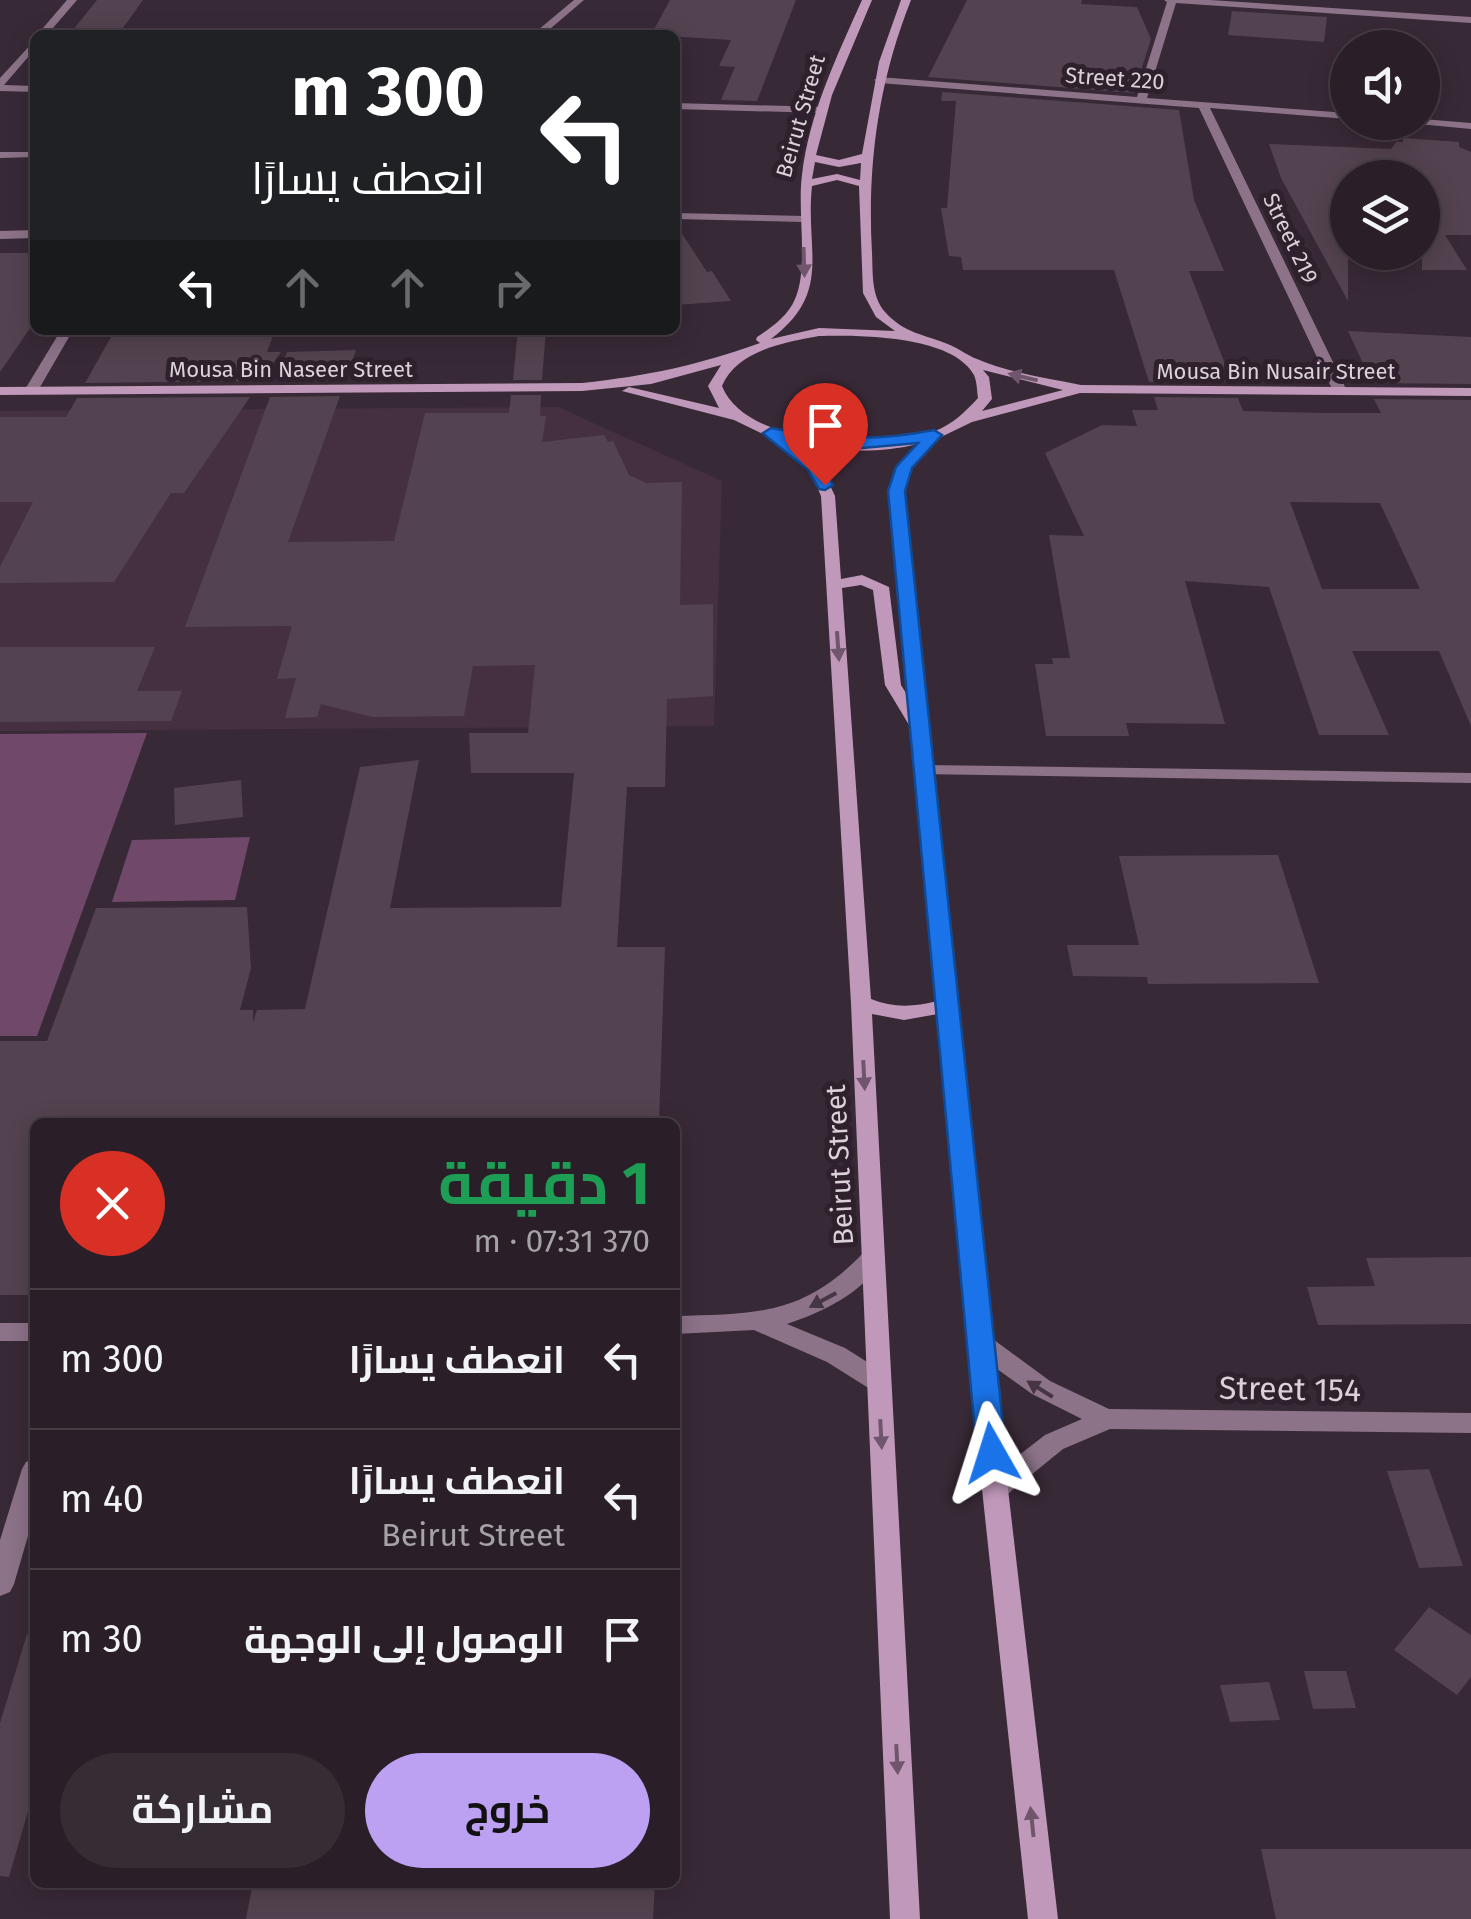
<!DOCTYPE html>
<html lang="ar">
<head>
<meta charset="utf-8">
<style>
	:root { --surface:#2a1f28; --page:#362c34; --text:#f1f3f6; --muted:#a5a2a8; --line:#463d45; --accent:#bca0f2 }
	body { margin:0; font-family:"Fira Sans",Cairo,sans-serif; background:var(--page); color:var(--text); direction:rtl; height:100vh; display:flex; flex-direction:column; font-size:38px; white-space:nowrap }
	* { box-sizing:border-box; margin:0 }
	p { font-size:32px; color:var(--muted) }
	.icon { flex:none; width:55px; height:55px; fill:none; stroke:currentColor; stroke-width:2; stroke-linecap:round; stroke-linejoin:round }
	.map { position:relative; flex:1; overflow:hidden; direction:ltr }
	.details { position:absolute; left:30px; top:1118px; width:650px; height:770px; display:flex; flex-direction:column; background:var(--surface); border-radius:15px; box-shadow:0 5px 25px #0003,0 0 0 2px var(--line); direction:rtl }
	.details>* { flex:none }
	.guide { position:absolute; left:30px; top:30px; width:650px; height:305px; border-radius:15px; box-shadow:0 5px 25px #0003,0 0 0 2px var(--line); direction:rtl; background:#202124; color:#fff; overflow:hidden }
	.tools { position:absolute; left:1330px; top:30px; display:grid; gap:20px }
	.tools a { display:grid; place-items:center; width:110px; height:110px; border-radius:50%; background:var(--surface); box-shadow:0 5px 25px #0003,0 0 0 2px var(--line); font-size:50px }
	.pin { position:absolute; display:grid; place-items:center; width:85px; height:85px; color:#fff; margin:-102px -42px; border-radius:50% 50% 50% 0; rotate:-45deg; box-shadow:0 0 10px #0007 }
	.pin .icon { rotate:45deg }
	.me { position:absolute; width:110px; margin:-55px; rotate:354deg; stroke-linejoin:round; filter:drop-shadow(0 0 8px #0008) }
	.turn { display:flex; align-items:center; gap:35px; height:210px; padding:0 30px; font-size:45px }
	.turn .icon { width:130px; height:130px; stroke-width:2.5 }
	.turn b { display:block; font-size:70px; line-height:85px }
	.lanes { display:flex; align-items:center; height:95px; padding:0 30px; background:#0003; justify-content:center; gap:50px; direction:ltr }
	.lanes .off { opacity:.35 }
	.round { display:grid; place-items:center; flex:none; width:105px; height:105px; border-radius:52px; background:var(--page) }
	.overview { display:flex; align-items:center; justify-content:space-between; height:170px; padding:0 30px }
	h1 { font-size:60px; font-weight:700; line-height:75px; color:#1e9e55 }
	.primary-button { display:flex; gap:20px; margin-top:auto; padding:20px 30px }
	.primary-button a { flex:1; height:115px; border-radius:60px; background:var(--accent); color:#111; font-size:40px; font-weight:700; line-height:115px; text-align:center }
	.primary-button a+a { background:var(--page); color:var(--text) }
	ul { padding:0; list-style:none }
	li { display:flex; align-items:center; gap:30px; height:140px; padding:0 30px; border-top:2px solid var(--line) }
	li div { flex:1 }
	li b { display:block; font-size:38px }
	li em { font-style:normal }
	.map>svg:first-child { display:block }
	.built { fill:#443041 }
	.green { fill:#70486a }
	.building { fill:#534350; fill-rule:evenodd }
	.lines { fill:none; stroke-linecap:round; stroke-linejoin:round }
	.street { fill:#8c7388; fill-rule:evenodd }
	.secondary { fill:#c099ba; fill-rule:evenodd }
	.oneway { fill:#70566c }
	.oneway2 { fill:#463543 }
	.route { fill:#1a73e8; stroke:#114b97; stroke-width:2.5 }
	.labels { text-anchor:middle; stroke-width:10; stroke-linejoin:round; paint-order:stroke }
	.far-street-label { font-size:22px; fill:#dbd2d9; stroke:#2e202c }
	.street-label { font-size:28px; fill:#dbd2d9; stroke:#2e202c }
	.near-street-label { font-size:32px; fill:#dbd2d9; stroke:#2e202c }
</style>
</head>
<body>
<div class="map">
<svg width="1471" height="1919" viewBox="0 0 1471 1919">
	<rect width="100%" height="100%" fill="#382936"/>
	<!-- built -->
	<polygon class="built" points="558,407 722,481 714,726 0,731 0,411"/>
	<!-- green -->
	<g class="green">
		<polygon points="147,733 37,1036 0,1036 0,734"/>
		<polygon points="250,837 235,900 112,902 132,840"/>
	</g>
	<!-- building -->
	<g class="building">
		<polygon points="97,0 143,0 118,35 69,35"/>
		<polygon points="670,0 796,0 757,101 721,100 735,67 719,66 731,40 651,35"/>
		<polygon points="967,0 1082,0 1081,4 1137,7 1151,39 1134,93 928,77"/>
		<polygon points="1232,11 1327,17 1324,42 1228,35"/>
		<polygon points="942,92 1179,110 1194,200 1224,271 1189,271 1232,382 1149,382 1114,270 963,270 961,257 949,256 941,208 947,208 956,101 941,101"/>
		<polygon points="1403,138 1459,142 1459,147 1471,152 1471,235 1445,235 1467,270 1422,270 1422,178 1348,178 1348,301 1281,178 1269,144 1391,149 1396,142 1403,142"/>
		<polygon points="675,223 707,272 712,271 731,301 675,305"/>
		<polygon points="0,253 35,253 35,321 0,372"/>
		<polygon points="115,330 275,330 267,352 281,352 261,381 85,383"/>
		<polygon points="518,330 546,330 542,380 513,380"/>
		<polygon points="1348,331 1471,337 1471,384 1372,383"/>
		<polygon points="356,350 345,381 276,381 287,352"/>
		<polygon points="511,395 541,395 540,416 546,416 542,442 604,435 608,442 613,441 629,475 646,483 682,482 680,605 713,604 713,696 667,699 665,787 627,787 617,947 665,947 659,1122 35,1122 35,1295 0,1295 0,1041 47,1041 96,908 247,907 251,968 240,1010 253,1010 253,1022 257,1010 305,1009 360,767 419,760 390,908 561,907 574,773 471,773 469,733 528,733 535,665 473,666 464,716 373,717 321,704 317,717 285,718 296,678 277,679 292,626 185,627 270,397 340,396 288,542 394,541 425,413 509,413"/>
		<polygon points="250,397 184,493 171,493 114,582 0,583 0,567 33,502 0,502 0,417 66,417 77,398"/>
		<path d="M1154,397L1238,398L1243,411L1323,413H1381L1374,399L1471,400V726L1439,651H1352L1389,735H1319L1269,587L1185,581L1225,724L1126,723L1129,736H1046L1035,664H1053L1052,658H1070L1049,535L1084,536L1045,453L1102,425L1137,426L1132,410H1158ZM1290,502L1380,503L1420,589H1322Z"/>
		<polygon points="0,647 155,647 137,691 182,691 171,721 0,722"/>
		<polygon points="241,780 243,817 175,825 174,788"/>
		<polygon points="1278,855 1319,983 1148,984 1147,977 1073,976 1067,945 1139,945 1119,856"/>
		<polygon points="1471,1257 1471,1324 1318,1325 1307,1287 1375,1286 1366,1258"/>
		<polygon points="1429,1469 1463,1566 1419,1568 1387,1471"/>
		<polygon points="1429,1607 1471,1635 1471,1677 1457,1695 1394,1650"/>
		<polygon points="27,1634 35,1635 35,1787 9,1877 0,1876 0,1723"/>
		<polygon points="1304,1671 1346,1671 1356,1708 1313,1709"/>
		<polygon points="1269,1682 1280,1720 1230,1722 1220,1685"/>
		<polygon points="1261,1849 1471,1849 1471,1919 1276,1919"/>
		<polygon points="253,1882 655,1882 653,1919 246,1919"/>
	</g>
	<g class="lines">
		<!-- street -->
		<g class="street">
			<polygon points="67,0 77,0 47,35 37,35"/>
			<polygon points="574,0 584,0 543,35 532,35"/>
			<polygon points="1164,0 1210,0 1471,17 1471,23 1176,3 1147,98 1348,113 1348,119 1210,108 1347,391 1345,394 1333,391 1199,108 879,83 874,80 879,77 1137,97 1167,2"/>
			<polygon points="35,40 35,49 4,85 35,86 35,92 0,91 0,78"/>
			<polygon points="675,103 823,107 828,110 823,113 675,109"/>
			<polygon points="1422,119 1471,123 1471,129 1418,124"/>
			<polygon points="0,152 31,152 35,157 0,158"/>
			<polygon points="675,213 804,216 810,219 804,222 675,219"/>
			<polygon points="35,230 35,238 0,239 0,231"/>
			<polygon points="61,330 73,330 36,394 26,394 24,391"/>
			<polygon points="925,765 1471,773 1471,783 919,774 916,770 919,766"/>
			<path d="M873,1248L881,1251L885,1257C863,1293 825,1311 787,1324L845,1348L888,1375L891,1382L888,1389L879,1392L870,1389L827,1362L754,1330L675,1334V1316C758,1314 805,1315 865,1251Z"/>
			<rect x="0" y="1323" width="35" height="18"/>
			<polygon points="981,1335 990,1337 1050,1381 1109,1409 1471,1413 1471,1433 1110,1429 1063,1449 1004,1497 995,1500 986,1497 982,1489 986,1481 1045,1435 1082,1419 1032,1394 972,1351 969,1344 972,1337"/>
			<polygon points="35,1458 35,1512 14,1584 10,1592 0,1596 0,1540 22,1469 26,1462"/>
		</g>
		<!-- secondary -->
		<path class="secondary" d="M862,0H872L832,95L816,155L839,160L862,154L879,62L901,0H911C878,83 867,166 872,253C873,273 871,296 885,312C905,334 924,334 950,345C960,349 968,356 977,359C1010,373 1046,378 1081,385L1471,388V396L1080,393L972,422L939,438L911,468L904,491L1008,1489L1058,1919H1028L982,1489L938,1014L904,1020L872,1014L920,1919H890L851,1003L821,496L809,469L765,435L734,420L622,391L629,387L719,408L708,386L721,365L651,384L582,391L0,395V387L582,383C647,376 699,365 760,343L756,340L757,337C772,327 788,316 795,299C809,268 797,211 802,175C809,114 837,56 862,0ZM815,162L839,167L861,163L860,180L837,174L812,179ZM837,180L859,186L863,293L876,317L895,331L819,328L771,339C833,292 805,252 812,186ZM819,336C859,335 952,335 974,375C977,382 977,391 978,398C965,412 953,424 935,431C882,451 746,447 722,386C736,351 785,342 819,336ZM983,370L1063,390L982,411L992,399L989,377ZM791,442C831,452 878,454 918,444L897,467L890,491L909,698L901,685L889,587L862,575L841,579L835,496L820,464ZM861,585L873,590L885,685L912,730L937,1001C914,1007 893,1008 871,999L842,588Z"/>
	</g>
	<!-- one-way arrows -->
	<defs><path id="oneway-solid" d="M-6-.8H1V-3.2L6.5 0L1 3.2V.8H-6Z" transform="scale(2.5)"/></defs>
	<g class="oneway">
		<use href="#oneway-solid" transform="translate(804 262) rotate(88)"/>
		<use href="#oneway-solid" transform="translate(1023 377) rotate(-167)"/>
		<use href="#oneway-solid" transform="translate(838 646) rotate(86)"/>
		<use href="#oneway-solid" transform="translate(864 1075) rotate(87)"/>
		<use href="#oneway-solid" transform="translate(881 1434) rotate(87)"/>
		<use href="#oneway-solid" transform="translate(897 1759) rotate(87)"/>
		<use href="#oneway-solid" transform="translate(1032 1822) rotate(-96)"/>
	</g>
	<g class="oneway2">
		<use href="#oneway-solid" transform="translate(823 1300) rotate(152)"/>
		<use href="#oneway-solid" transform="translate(1040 1389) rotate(-148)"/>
	</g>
	<!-- route -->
	<path class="route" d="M771,428C832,439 873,442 934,430L942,435L912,468L905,491L1006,1453L1002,1461L992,1465L981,1461L977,1453L888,491L896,467L918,443L840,450L792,441L821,464L833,485L825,490L819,489L808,470L766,436L763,433Z"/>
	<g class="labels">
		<!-- far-street labels -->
		<g class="far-street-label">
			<text transform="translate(1115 78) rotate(4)" y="8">Street 220</text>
			<text transform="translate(800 116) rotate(-74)" y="8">Beirut Street</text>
			<text transform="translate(1291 238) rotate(64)" y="8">Street 219</text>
			<text x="291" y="377">Mousa Bin Naseer Street</text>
			<text x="1276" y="379">Mousa Bin Nusair Street</text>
		</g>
		<!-- street labels -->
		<g class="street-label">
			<text transform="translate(839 1165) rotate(-93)" y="10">Beirut Street</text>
		</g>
		<!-- near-street labels -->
		<g class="near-street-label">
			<text transform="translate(1290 1389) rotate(1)" y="11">Street 154</text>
		</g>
	</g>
</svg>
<div class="tools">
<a><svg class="icon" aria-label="sound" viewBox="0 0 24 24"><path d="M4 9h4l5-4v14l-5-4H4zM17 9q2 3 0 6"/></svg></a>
<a><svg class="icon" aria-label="layers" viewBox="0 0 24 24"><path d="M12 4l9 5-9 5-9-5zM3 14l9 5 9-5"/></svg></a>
</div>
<div class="pin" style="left:825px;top:485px;background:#d93025"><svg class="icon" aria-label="arrive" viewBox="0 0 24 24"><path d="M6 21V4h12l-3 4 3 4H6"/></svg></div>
<svg class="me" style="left:992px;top:1453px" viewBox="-20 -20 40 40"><path d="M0-17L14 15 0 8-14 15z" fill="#1a73e8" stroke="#fff" stroke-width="4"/></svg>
<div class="guide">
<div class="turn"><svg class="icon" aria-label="left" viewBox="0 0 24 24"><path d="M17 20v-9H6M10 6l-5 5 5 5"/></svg><div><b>300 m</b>انعطف يسارًا</div></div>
<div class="lanes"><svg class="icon" aria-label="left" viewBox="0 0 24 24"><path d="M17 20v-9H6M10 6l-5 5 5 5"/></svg><svg class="icon off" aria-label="ahead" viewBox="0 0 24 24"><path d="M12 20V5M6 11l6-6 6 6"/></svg><svg class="icon off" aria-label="ahead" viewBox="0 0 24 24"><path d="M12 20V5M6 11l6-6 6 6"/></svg><svg class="icon off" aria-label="right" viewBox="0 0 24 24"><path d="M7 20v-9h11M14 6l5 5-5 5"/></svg></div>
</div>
<section class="details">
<div class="overview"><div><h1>1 دقيقة</h1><p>370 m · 07:31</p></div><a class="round" style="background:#d93025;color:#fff"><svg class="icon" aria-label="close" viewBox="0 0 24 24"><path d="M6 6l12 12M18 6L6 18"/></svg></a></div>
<ul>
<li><svg class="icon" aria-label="left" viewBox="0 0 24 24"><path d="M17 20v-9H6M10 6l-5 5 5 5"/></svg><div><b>انعطف يسارًا</b></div><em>300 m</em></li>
<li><svg class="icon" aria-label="left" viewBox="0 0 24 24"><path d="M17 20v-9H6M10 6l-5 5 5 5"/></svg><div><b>انعطف يسارًا</b><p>Beirut Street</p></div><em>40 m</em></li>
<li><svg class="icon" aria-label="arrive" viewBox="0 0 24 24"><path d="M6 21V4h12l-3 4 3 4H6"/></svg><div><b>الوصول إلى الوجهة</b></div><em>30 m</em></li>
</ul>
<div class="primary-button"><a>خروج</a><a>مشاركة</a></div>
</section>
</div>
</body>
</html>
